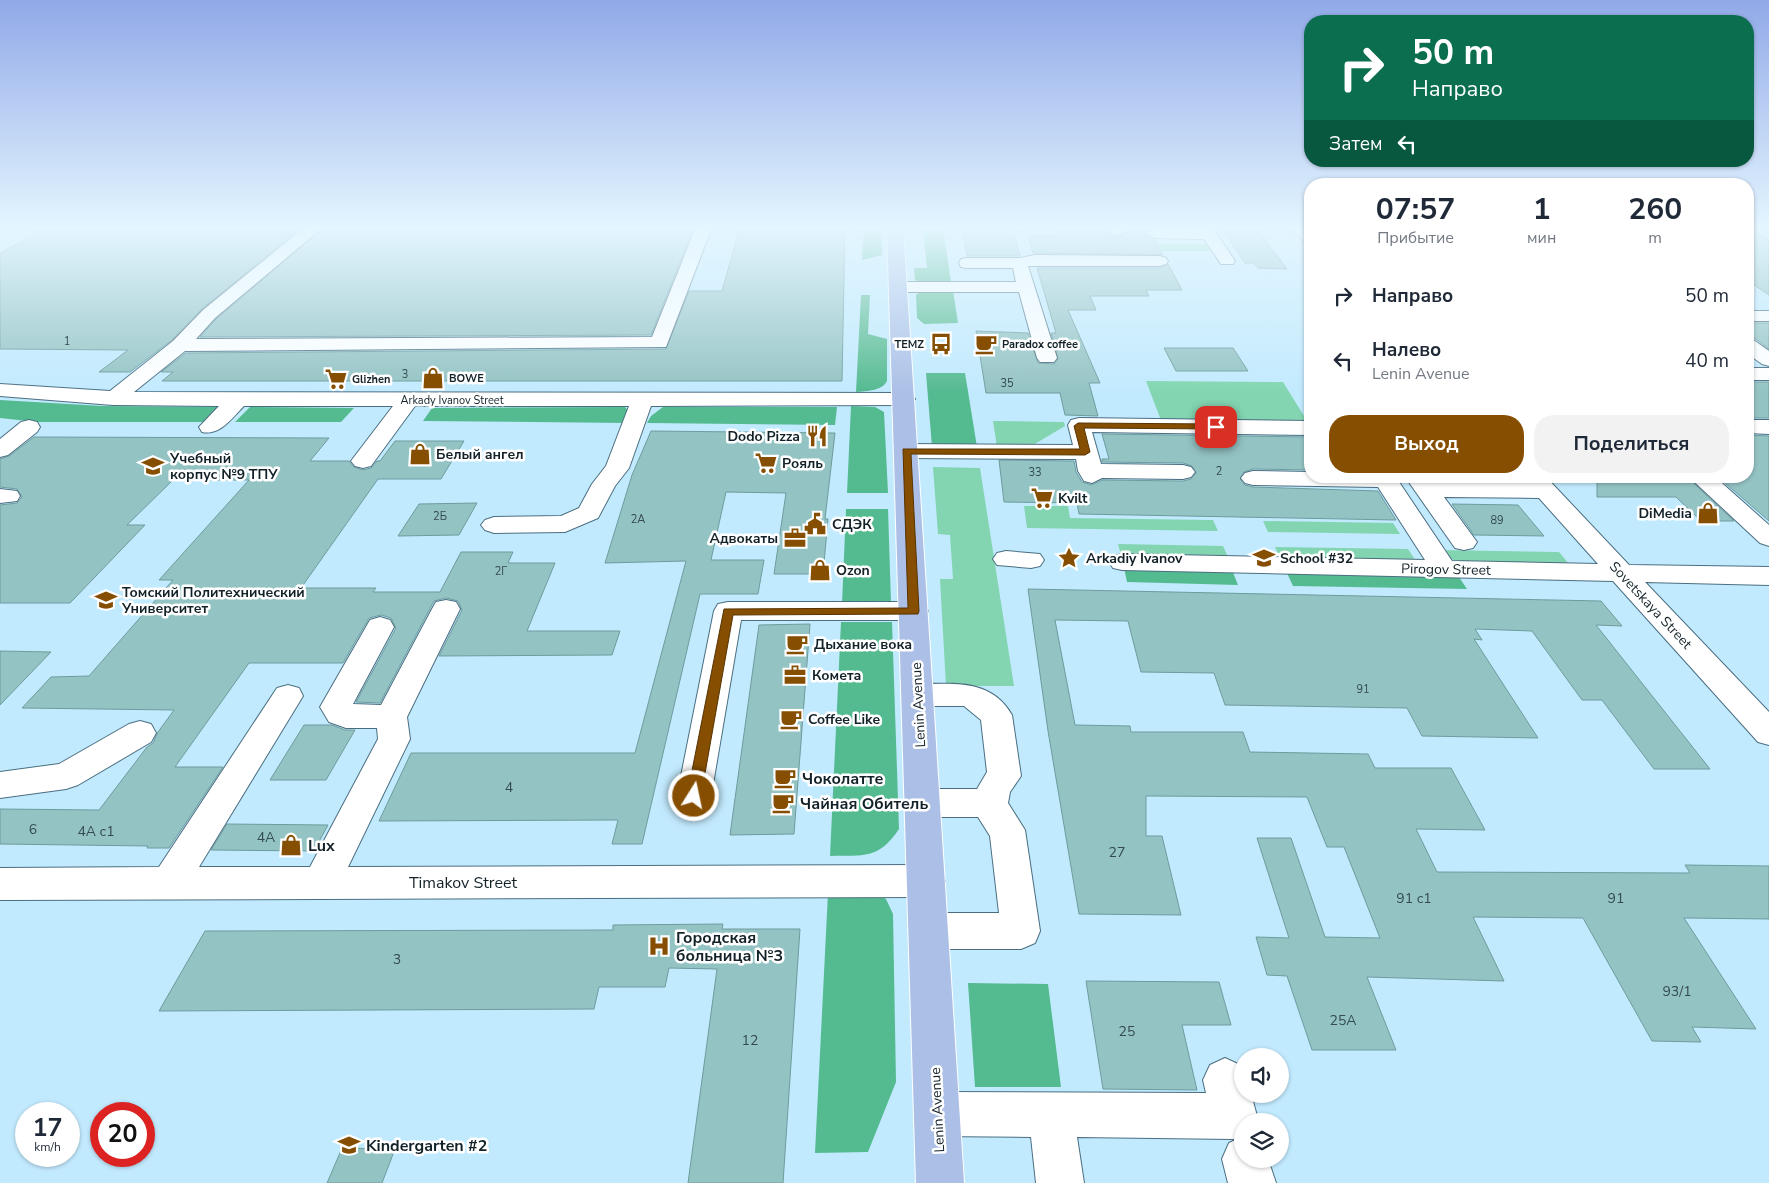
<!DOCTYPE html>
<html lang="ru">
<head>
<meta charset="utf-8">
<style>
	:root { --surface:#fff; --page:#f2f2f3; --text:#1f2937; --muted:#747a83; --accent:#864e00 }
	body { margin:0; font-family:"Nunito Sans",sans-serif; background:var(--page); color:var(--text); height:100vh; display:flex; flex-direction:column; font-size:19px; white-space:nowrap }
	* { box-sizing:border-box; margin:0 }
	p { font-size:16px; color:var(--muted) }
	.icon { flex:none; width:28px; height:28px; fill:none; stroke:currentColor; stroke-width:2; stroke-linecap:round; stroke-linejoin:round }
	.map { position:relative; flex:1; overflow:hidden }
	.drawer { position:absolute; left:1304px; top:178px; width:450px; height:305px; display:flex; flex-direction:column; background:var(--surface); border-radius:20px; box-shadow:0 1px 4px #0004 }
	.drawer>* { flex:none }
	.banner { position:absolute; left:1304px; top:15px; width:450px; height:152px; border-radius:20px; box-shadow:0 1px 4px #0004; background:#0b6e4f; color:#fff; overflow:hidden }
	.buttons { position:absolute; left:1234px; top:1048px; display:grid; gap:10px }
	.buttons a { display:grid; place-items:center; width:55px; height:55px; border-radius:50%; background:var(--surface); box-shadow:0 1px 4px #0004; font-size:25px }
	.speed { position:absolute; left:15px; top:1102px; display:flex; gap:10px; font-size:25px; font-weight:700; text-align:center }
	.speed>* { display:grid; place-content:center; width:65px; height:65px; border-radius:50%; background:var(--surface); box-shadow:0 1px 4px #0004; line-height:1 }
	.speed small { font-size:12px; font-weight:400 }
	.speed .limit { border:8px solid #d22; background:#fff; color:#111 }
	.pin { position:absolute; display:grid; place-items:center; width:42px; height:42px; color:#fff; margin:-21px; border-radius:10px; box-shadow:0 2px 8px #0006 }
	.me { position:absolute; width:55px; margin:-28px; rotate:10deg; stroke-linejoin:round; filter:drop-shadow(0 0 4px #0008) }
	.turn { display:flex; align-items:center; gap:18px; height:105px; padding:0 25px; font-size:22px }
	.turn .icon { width:65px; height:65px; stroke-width:2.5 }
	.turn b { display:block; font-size:35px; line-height:42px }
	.then { display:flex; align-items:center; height:48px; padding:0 25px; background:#0003; gap:10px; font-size:19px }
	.eta { display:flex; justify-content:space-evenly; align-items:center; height:85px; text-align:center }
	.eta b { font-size:30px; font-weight:700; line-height:35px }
	.primary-button { display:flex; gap:10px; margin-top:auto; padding:10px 25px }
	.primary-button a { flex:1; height:58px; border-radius:20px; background:var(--accent); color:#fff; font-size:20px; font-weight:700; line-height:58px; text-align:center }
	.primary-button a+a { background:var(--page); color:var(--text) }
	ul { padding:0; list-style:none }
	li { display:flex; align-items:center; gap:15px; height:65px; padding:0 25px }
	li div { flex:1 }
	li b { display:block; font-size:19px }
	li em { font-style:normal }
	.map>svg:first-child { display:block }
	.green { fill:#82d5b0 }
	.forest { fill:#54ba90 }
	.building { fill:#94c3c4; stroke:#6e9c9d }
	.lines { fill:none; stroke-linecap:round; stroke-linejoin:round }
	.minor-casing { stroke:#4a6e80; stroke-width:2 }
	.major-casing { stroke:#fff; stroke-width:2 }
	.minor { fill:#fff; fill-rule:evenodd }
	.major { fill:#acc0e7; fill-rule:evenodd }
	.route { fill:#864e00; stroke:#573300 }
	.labels { text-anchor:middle; stroke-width:5; stroke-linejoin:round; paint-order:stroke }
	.number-label { font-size:11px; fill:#334a50 }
	.far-poi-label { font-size:11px; font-weight:bold; fill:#132229; stroke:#fff; text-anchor:start }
	.far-street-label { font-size:11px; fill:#132229; stroke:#fff }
	.poi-label { font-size:14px; font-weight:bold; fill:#132229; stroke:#fff; text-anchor:start }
	.street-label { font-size:14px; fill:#132229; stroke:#fff }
	.near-number-label { font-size:14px; fill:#334a50 }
	.near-poi-label { font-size:16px; font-weight:bold; fill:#132229; stroke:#fff; text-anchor:start }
	.near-street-label { font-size:16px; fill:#132229; stroke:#fff }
</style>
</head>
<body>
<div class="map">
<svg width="1769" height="1183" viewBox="0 0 1769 1183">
	<rect width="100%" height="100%" fill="#c2eafe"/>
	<!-- green -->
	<g class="green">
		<polygon points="1158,244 1206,244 1210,251 1162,251"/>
		<polygon points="1146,381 1283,382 1309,424 1162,423"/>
		<polygon points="993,421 1064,422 1065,426 1033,445 997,447"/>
		<polygon points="933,467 980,468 1014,686 946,686 940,579 953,579 950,535 938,534"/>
		<path d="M1428,476H1491L1489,479C1471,482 1444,485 1428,476Z"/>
		<polygon points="1024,506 1068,506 1070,518 1213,520 1218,531 1027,528"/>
		<polygon points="1263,521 1393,523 1400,534 1268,532"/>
		<polygon points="1118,544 1223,546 1228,557 1121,555"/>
		<polygon points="1275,547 1408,549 1416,561 1280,558"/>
		<polygon points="1440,550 1559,552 1569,564 1460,562 1448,558"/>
	</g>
	<!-- forest -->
	<g class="forest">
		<polygon points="864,227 881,227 882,255 862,260"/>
		<polygon points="911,227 943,227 951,282 924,283 915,280 914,268 927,268 923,228"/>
		<polygon points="922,291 953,291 958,323 924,324 917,318 916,295"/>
		<path d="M861,295H870L868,334L887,339V381C882,391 867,391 856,392Z"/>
		<polygon points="926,373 965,373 977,447 932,447"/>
		<polygon points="0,400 102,406 220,407 204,422 37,422 0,418"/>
		<polygon points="851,406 875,407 884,412 888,493 847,493"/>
		<polygon points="250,407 354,408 341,422 235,422"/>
		<polygon points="625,407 630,413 627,423 423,421 432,408"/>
		<polygon points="663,407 837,407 835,425 647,423 651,416"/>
		<polygon points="846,509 888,509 891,603 842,604"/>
		<polygon points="1124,568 1232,570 1238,585 1127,582"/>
		<polygon points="1286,571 1457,574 1467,589 1293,586"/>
		<path d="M841,622H892L899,829C878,860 864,855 830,856Z"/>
		<polygon points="873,892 886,899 893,914 896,1082 868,1152 815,1153 828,893"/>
		<polygon points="968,983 1048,984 1061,1087 975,1087"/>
	</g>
	<!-- building -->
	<g class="building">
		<polygon points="49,227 302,227 202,309 172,340 130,372 99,372 128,350 0,349 0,253"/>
		<polygon points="325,227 694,227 651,335 200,337 216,319"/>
		<polygon points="740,227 845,227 842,381 162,381 173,372 161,372 186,353 666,349 689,291 722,291"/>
		<polygon points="1065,227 1108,227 1106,233 1116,238 1126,233 1129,227 1148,227 1144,234 1155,240 1163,255 1033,253 1028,235 1063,235"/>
		<polygon points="1221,227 1255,227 1287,269 1258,268 1254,263 1245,263"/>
		<polygon points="1748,227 1769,240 1769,295 1748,281"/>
		<polygon points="963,234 1014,234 1020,256 967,256"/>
		<polygon points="1168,264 1182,290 1146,290 1149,296 1090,296 1096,310 1068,310 1100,383 1089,383 1098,416 1065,415 1060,393 986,393 976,331 1028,333 1038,363 1054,364 1058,359 1051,333 1056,333 1037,268 1160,268"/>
		<polygon points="1748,323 1769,323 1769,349 1756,339 1748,337"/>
		<polygon points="1164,348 1233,348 1248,371 1176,371"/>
		<rect x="1748" y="382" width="21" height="36"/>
		<polygon points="651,431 835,433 825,519 828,519 823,574 774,574 786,493 726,492 711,560 764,560 758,594 700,594 642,844 612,844 618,820 379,821 411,753 635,753 686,561 605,563 632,475"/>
		<polygon points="1102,434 1310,437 1310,470 1253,469 1244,472 1240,479 1245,485 1253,487 1378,491 1396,520 1079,514 1077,503 1004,502 999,460 1074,461 1076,472 1082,482 1092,485 1102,480 1183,481 1191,479 1196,473 1192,466 1183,463 1102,462 1102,459 1109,459"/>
		<polygon points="1748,435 1769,436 1769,521 1717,476 1748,476"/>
		<polygon points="34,437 329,438 310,461 349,461 354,467 363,470 371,468 377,461 380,461 395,441 464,441 441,479 378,479 301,588 376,588 373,592 440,592 461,552 513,552 508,563 555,563 527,631 620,631 612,655 439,656 462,610 458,601 446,598 434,601 380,703 356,702 396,628 391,618 381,615 369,618 343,663 249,663 175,767 223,767 169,848 147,848 148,846 0,844 0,809 99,810 147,747 153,743 158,732 174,710 22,708 51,677 89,676 173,580 159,580 249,480 173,480 127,525 145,525 70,603 0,603 0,505 17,503 22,497 17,489 0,487 0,459 9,456"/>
		<polygon points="1597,476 1686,476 1734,521 1701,521 1676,497 1597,497"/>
		<polygon points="477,503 459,535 398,536 419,504"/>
		<polygon points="1452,504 1518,505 1544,536 1474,535"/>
		<polygon points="1028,589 1601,601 1622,626 1596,625 1710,769 1654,769 1602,700 1582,700 1532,631 1475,629 1482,640 1474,639 1538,738 1422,736 1407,708 1225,705 1214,673 1141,672 1128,621 1055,620 1075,725 1130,726 1131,732 1243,732 1250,752 1368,754 1375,768 1451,768 1485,830 1416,829 1437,872 1690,873 1685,865 1769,866 1769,919 1684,918 1756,1029 1692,1027 1701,1042 1652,1041 1583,918 1473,917 1504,981 1367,977 1396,1050 1312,1050 1287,976 1267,975 1256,937 1289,938 1257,838 1291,838 1325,937 1380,938 1344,847 1327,847 1307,797 1146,796 1146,836 1162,836 1181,915 1079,914 1048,731"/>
		<polygon points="810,624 794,834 730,835 759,625"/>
		<polygon points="0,651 51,652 0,705"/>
		<polygon points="304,725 332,725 345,730 355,730 326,780 270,780"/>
		<polygon points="227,824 328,825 314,851 211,850"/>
		<polygon points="723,924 722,929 800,929 783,1183 688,1183 717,969 669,968 665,987 599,987 594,1009 159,1011 205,931 613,930 613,925"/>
		<polygon points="1086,981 1219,982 1231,1025 1182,1025 1197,1090 1103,1089"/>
		<polygon points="342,1148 395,1149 382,1183 327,1183"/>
	</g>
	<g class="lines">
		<!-- minor casing -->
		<g class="minor-casing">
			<g id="minor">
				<path d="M305,227H323L215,318L196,339L652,337L696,227H712L666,347L185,351L134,392L904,393L911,395L915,399L911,403L904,405L651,406L629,468L615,486L598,518L565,532L494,533L485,530L481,525L485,520L494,517L561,516L579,508L592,484L606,466L629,406H415L371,466L363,468L355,466L351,461L393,406H244C232,418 220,436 202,432L199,427L219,406L113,405L0,396V384L110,391L173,341L203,310Z"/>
				<polygon points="1111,227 1127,227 1128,229 1125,232 1115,236 1107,231"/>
				<polygon points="1196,227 1212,227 1235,261 1233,264 1221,264 1204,239 1154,238 1146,233 1154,228 1198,229"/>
				<polygon points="1291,227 1308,227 1310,230 1310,244 1304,242"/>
				<polygon points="1035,255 1160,256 1166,258 1168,261 1166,264 1160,266 1028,266 1057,358 1054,362 1040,362 1037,358 1019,292 899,292 893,291 890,287 893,283 899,282 1016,282 1013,268 967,268 961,267 959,263 961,259 967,258 1020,258"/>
				<rect x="1748" y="311" width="21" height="10"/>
				<polygon points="1748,339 1755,341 1769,351 1769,366 1762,364 1748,354"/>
				<rect x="1748" y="368" width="21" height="12"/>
				<polygon points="1079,418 1310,421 1310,435 1092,432 1101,464 1183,465 1191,467 1195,472 1191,477 1183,479 1102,478 1092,483 1084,481 1078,471 1076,459 906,458 898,456 895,451 898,446 906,444 1073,445 1068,425 1071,420"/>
				<polygon points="29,420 37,422 40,427 37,432 8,455 0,457 0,439 21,422"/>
				<polygon points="1748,420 1769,420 1769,434 1748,433"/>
				<polygon points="1253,471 1310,472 1310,476 1395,476 1452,561 1598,564 1539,498 1444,497 1477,542 1473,548 1464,550 1455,548 1406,478 1407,476 1429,476 1433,482 1526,483 1520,476 1545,476 1629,565 1769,567 1769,585 1645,582 1769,712 1769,745 1758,742 1613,581 1122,570 1113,568 1109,562 1113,556 1122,554 1425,560 1378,487 1253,485 1245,483 1241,478 1245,473"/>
				<polygon points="1688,476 1714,476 1769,525 1769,546 1760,543"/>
				<polygon points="0,489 17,491 20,496 17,501 0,503"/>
				<polygon points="1006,551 1040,554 1044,560 1040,566 1031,568 997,565 993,559 997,553"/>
				<polygon points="446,600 456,602 460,609 407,717 410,739 348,867 926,865 939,870 945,881 939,892 926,897 0,900 0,868 159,867 277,688 288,685 299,688 303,696 199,867 310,867 378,739 377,728 346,728 329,722 320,707 370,620 380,617 390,620 394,627 353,704 381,705 432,609 436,602"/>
				<polygon points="728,602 914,602 924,604 928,611 924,618 914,620 741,620 711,796 706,806 694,810 682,806 677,796 714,611 718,604"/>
				<path d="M917,684C953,684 991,678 1012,715L1021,776L1010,792L1008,803L1025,830L1040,931L1035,943L1021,949H928L914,943L909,931L914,919L928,913H999L990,836L978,817H923L911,813L906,803L911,793L923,789H977L987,772L981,720L964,706H917L906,703L902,695L906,687Z"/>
				<polygon points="140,721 151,724 156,733 151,742 78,785 66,789 0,798 0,772 59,764 129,724"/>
				<polygon points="1225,1058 1240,1065 1242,1094 1251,1094 1257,1116 1254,1121 1242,1121 1242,1135 1234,1139 1077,1137 1084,1183 1036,1183 1031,1137 937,1136 921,1130 915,1114 921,1098 937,1092 1206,1093 1203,1080 1210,1065"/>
				<polygon points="1242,1137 1242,1159 1268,1159 1276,1183 1228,1183 1222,1159 1229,1143"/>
			</g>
		</g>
		<!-- major casing -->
		<g class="major-casing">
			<polygon id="major" points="887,227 903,227 964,1183 916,1183"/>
		</g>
		<!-- minor -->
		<use href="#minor" class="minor"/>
		<!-- major -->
		<use href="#major" class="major"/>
	</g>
	<!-- sky -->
	<linearGradient id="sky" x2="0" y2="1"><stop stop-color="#91a9e8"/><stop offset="0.58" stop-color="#e4f6ff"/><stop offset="1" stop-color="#e4f6ff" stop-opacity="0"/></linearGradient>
	<rect width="1769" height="393" fill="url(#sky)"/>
	<!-- route -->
	<polygon class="route" points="1078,423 1216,424 1221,427 1216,429 1084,428 1090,452 1085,455 911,454 919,611 918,614 733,615 701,796 699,800 689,800 687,796 724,609 908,608 903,449 1080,449 1074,426"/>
	<!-- icons -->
	<defs>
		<g id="bus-bare" transform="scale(1.725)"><path d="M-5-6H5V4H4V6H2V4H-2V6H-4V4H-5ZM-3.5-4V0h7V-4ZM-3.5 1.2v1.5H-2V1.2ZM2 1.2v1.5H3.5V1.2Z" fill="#864e00" stroke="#fff" stroke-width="2.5" paint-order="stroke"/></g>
		<g id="cafe-bare" transform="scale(1.725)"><path d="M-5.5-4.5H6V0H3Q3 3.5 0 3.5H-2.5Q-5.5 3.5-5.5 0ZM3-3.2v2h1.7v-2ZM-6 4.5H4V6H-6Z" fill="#864e00" stroke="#fff" stroke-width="2.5" paint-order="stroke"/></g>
		<g id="shop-bare" transform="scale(1.725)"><path d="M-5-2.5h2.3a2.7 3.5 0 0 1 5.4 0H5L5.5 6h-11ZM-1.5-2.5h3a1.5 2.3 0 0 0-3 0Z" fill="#864e00" stroke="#fff" stroke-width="2.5" paint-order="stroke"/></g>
		<g id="supermarket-bare" transform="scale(1.725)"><path d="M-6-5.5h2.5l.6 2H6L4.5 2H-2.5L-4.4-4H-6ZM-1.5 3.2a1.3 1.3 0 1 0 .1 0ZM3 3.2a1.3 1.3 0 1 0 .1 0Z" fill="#864e00" stroke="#fff" stroke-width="2.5" paint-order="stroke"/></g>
		<g id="restaurant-bare" transform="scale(1.725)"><path d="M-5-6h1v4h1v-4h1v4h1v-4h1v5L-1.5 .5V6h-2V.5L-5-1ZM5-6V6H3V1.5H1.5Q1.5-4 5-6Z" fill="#864e00" stroke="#fff" stroke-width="2.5" paint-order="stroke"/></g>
		<g id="university-bare" transform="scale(1.725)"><path d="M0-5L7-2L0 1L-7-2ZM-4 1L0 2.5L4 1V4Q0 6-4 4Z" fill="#864e00" stroke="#fff" stroke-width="2.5" paint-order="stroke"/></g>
		<g id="civic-bare" transform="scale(1.725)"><path d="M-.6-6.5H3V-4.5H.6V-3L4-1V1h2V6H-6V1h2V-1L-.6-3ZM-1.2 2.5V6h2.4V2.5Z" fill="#864e00" stroke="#fff" stroke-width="2.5" paint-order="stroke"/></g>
		<g id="office-bare" transform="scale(1.725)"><path d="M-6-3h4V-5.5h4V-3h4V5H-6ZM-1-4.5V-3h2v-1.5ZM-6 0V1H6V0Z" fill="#864e00" stroke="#fff" stroke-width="2.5" paint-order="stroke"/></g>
		<g id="sight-bare" transform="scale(1.725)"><path d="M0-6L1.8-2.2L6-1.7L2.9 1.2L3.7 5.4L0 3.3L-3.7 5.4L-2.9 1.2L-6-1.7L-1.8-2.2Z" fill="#864e00" stroke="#fff" stroke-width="2.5" paint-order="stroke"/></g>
		<g id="school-bare" transform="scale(1.725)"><path d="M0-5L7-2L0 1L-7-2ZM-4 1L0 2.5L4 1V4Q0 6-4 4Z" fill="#864e00" stroke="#fff" stroke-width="2.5" paint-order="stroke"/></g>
		<g id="hospital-bare" transform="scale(1.725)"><path d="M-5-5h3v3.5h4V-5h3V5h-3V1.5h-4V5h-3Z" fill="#864e00" stroke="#fff" stroke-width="2.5" paint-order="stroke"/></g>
	</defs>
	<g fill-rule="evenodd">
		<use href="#bus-bare" x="941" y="344"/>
		<use href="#cafe-bare" x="986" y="344"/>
		<use href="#shop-bare" x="433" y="378"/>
		<use href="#supermarket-bare" x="336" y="379"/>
		<use href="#restaurant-bare" x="817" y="436"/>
		<use href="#shop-bare" x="420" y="454"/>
		<use href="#supermarket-bare" x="766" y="463"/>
		<use href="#university-bare" x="153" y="466"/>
		<use href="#supermarket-bare" x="1042" y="498"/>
		<use href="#shop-bare" x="1708" y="513"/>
		<use href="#civic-bare" x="815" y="524"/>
		<use href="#office-bare" x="795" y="538"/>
		<use href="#sight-bare" x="1069" y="558"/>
		<use href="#school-bare" x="1264" y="558"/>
		<use href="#shop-bare" x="820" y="570"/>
		<use href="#university-bare" x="106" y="600"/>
		<use href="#cafe-bare" x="797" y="644"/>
		<use href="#office-bare" x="795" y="675"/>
		<use href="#cafe-bare" x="791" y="719"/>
		<use href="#cafe-bare" x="785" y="778"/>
		<use href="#cafe-bare" x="783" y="803"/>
		<use href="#shop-bare" x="291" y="845"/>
		<use href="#hospital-bare" x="659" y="946"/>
		<use href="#school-bare" x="349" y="1145"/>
	</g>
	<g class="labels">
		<!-- number labels -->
		<g class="number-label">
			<text x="67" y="345">1</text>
			<text x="405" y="378">3</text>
			<text x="1007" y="387">35</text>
			<text x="1219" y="475">2</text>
			<text x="1035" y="476">33</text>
			<text x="440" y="520">2Б</text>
			<text x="638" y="523">2А</text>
			<text x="1497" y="524">89</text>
			<text x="501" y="575">2Г</text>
			<text x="1363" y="693">91</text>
		</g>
		<!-- far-poi labels -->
		<g class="far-poi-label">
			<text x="924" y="348" text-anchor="end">TEMZ</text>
			<text x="1002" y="348">Paradox coffee</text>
			<text x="449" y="382">BOWE</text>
			<text x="352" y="383">Glizhen</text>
		</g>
		<!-- far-street labels -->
		<g class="far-street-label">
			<text x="452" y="404">Arkady Ivanov Street</text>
		</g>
		<!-- poi labels -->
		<g class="poi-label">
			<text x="800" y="441" text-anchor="end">Dodo Pizza</text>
			<text x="436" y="459">Белый ангел</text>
			<text x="170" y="463">Учебный<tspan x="170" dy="16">корпус №9 ТПУ</tspan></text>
			<text x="782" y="468">Рояль</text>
			<text x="1058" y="503">Kvilt</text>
			<text x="1692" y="518" text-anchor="end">DiMedia</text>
			<text x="832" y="529">СДЭК</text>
			<text x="778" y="543" text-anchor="end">Адвокаты</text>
			<text x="1086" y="563">Arkadiy Ivanov</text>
			<text x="1280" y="563">School #32</text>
			<text x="836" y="575">Ozon</text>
			<text x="122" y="597">Томский Политехнический<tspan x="122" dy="16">Университет</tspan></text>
			<text x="814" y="649">Дыхание вока</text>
			<text x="812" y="680">Комета</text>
			<text x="808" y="724">Coffee Like</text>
		</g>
		<!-- street labels -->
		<g class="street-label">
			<text transform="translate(1446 569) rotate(1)" y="5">Pirogov Street</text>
			<text transform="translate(1651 605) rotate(47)" y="5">Sovetskaya Street</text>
			<text transform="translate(918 705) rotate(-93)" y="5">Lenin Avenue</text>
			<text transform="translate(937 1110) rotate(-93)" y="5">Lenin Avenue</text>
		</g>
		<!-- near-number labels -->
		<g class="near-number-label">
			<text x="509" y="792">4</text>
			<text x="33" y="834">6</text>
			<text x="96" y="836">4А с1</text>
			<text x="266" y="842">4А</text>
			<text x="1117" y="857">27</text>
			<text x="1414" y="903">91 с1</text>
			<text x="1616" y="903">91</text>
			<text x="397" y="964">3</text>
			<text x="1677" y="996">93/1</text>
			<text x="1343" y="1025">25А</text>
			<text x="1127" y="1036">25</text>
			<text x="750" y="1045">12</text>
		</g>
		<!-- near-poi labels -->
		<g class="near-poi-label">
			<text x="802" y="784">Чоколатте</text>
			<text x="800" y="809">Чайная Обитель</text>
			<text x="308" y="851">Lux</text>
			<text x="676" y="943">Городская<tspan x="676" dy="18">больница №3</tspan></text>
			<text x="366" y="1151">Kindergarten #2</text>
		</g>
		<!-- near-street labels -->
		<g class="near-street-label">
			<text x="463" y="888">Timakov Street</text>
		</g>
	</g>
</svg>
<div class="buttons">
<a><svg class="icon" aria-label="sound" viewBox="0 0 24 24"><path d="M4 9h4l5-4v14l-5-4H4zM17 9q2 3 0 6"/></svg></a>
<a><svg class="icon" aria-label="layers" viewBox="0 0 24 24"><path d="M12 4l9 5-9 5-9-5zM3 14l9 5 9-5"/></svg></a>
</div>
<div class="speed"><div>17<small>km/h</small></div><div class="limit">20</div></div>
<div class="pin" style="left:1216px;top:427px;background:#d93025"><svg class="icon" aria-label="arrive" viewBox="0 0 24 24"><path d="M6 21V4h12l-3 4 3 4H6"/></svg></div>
<svg class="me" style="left:694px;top:796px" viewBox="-20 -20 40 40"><circle r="17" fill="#864e00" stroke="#fff" stroke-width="3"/><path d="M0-11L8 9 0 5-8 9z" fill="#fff"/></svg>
<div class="banner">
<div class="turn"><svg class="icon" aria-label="right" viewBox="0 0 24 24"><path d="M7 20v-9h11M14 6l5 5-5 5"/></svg><div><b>50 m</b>Направо</div></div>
<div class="then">Затем<svg class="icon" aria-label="left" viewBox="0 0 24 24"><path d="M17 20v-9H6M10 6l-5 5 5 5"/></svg></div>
</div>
<section class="drawer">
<div class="eta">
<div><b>07:57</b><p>Прибытие</p></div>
<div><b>1</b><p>мин</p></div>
<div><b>260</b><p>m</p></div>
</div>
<ul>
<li><svg class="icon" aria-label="right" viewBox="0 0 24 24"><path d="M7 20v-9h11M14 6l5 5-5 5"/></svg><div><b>Направо</b></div><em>50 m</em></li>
<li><svg class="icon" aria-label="left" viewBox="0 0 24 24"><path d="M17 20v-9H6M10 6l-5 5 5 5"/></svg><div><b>Налево</b><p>Lenin Avenue</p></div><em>40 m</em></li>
</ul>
<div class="primary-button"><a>Выход</a><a>Поделиться</a></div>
</section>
</div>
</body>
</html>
